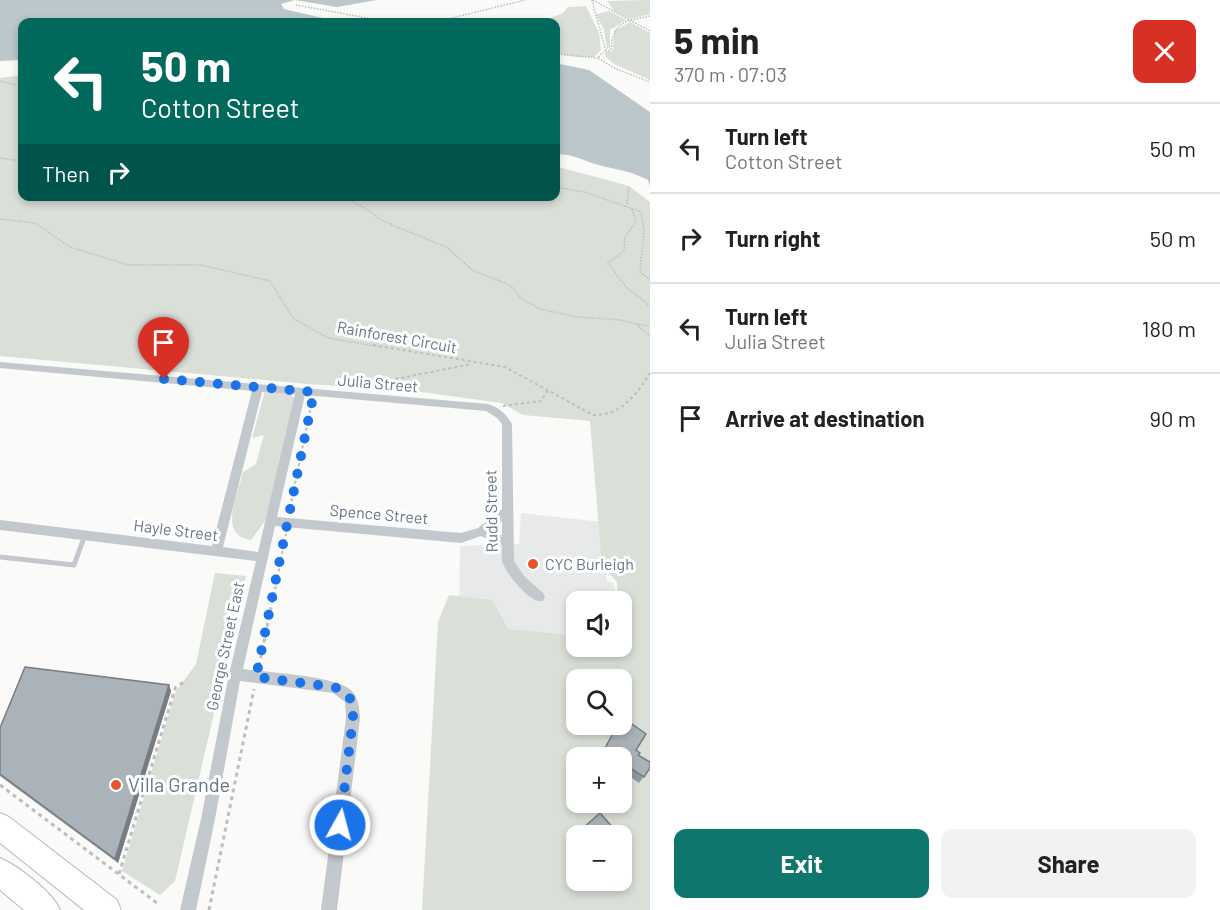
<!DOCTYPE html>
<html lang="en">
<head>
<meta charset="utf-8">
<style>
	:root { --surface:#fff; --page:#f2f2f2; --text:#222; --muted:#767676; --line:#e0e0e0; --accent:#0f766e }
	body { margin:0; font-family:Barlow,sans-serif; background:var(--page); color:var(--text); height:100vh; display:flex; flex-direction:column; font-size:22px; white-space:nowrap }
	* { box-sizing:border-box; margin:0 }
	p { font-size:20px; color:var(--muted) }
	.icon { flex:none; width:33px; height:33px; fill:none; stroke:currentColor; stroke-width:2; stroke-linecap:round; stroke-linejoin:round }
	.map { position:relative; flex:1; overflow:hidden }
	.details { display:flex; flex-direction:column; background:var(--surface); width:570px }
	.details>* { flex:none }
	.guide { position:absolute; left:18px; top:18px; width:542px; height:183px; border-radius:12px; box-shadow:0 3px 9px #0003; background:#00695c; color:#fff; overflow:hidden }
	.buttons { position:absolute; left:566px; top:591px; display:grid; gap:12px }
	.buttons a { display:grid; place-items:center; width:66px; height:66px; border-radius:12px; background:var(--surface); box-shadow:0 3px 9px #0003; font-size:30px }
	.pin { position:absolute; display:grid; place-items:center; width:51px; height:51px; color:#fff; margin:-62px -26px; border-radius:50% 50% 50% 0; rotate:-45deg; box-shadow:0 0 6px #0007 }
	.pin .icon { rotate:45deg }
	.me { position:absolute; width:66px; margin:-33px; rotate:7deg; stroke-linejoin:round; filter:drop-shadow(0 0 4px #0008) }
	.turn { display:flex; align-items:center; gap:21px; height:126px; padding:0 24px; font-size:27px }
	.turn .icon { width:78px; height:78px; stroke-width:2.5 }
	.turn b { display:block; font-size:42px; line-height:51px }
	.then { display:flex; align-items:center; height:57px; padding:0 24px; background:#0003; gap:12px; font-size:22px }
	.round { display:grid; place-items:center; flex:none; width:63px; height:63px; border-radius:12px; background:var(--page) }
	.overview { display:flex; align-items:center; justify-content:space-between; height:102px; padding:0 24px }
	h1 { font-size:36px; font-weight:700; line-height:45px }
	.cta { display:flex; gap:12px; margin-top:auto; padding:12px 24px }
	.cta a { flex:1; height:69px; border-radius:12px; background:var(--accent); color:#fff; font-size:24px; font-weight:700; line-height:69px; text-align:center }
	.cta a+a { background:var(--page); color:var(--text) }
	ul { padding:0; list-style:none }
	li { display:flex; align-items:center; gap:18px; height:90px; padding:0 24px; border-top:2px solid var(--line) }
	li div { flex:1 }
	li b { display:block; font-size:22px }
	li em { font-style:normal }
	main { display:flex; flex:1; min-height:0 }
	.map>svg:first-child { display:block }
	.built { fill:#e8e9e9 }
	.green { fill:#dadfd7; fill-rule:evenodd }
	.water { fill:#bbc7cb }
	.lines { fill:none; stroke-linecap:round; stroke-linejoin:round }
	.highway-casing { stroke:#b4b9bd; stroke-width:2 }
	.path-far2 { stroke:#bbbfc2; stroke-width:1.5; stroke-dasharray:1.5 1.5; stroke-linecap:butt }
	.path-far1 { stroke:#bbbfc2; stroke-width:2; stroke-dasharray:3 3; stroke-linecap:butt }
	.path { stroke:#bbbfc2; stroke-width:3; stroke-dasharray:4 4; stroke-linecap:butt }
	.lane { stroke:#c3c8cc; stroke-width:5 }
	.street { fill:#c3c8cc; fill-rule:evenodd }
	.highway { fill:#fff; fill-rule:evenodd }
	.wall { fill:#929a9f }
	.shaded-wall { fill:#777d82 }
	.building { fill:#aab3b9; stroke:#777d82; stroke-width:1.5 }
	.route { stroke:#1a73e8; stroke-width:10; stroke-dasharray:0 18 }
	.poi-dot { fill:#e4572e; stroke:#fff; stroke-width:2 }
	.labels { text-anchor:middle; stroke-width:6; stroke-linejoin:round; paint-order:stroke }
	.street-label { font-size:16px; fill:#657683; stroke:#fff }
	.poi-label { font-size:16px; fill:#657683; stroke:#fff; text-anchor:start }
	.near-poi-label { font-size:20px; fill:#657683; stroke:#fff; text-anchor:start }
</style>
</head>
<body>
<main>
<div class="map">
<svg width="650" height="910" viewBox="0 0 650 910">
	<rect width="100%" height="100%" fill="#fafaf8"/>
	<!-- built -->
	<polygon class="built" points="521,513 602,522 607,581 614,583 616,601 576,602 576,639 459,626 460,546 519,544"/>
	<!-- green -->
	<g class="green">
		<polygon points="650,0 650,14 630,19 615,12 607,1"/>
		<polygon points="586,6 599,33 601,50 594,57 577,57 555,53 555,22 541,22 563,13 568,7"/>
		<polygon points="609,11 626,20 610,30 610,47 607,50 604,30 596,14"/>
		<polygon points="630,22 650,33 650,80 614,64 605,56 605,53 613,50 614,31"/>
		<path d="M22,75V196H555V166L629,186L650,202V910H422L438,622L449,595L492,600L508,629L576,636V646H621V602L618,601L617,582L602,565L590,421L523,415L502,403L414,391L308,384L0,356V78ZM576,680H621V724H576ZM576,758H621V802H576ZM576,836H621V880H576Z"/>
		<path d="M265,391L289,393L296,401L273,500L265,521L251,540C217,535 238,495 243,472L256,464L264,435L252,438Z"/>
		<polygon points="215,573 246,576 175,881 160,895 122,871 175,693 196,664"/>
	</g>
	<!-- water -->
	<g class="water">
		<polygon points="0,0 377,0 337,7 295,0 281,4 284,9 340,22 22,22 22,60 0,61"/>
		<path d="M555,63L589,70L650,112V186L648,180C627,169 613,170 592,163C579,158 570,154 555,154Z"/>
	</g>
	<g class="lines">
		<!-- highway casing -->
		<g class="highway-casing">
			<g id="highway">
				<polygon points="0,813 9,817 117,900 121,910 84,910 0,843"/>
				<path d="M0,858C18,866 53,892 60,910H24L0,890Z"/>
			</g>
		</g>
		<!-- path-far2 -->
		<g class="path-far2">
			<polyline points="592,0 606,52"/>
			<polyline points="593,0 650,31"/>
			<polyline points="296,5 389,22"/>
			<path d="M650,16C625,21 613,21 611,50L602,53L598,58L614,68L650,82"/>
			<polyline points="448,19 525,0"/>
			<polyline points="555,54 598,58"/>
			<polyline points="0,81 22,86"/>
			<polyline points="0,158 22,161"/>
			<polyline points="555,187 585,192 641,212 644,230 640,272 650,280"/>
			<polyline points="341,196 365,208 381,220 448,248 472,270 510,285 521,298 540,309 578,317 621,320 636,324 650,336"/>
			<polyline points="627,204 629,186"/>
			<polyline points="632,209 636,222 625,237 624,251 608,263 626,287 650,306"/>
			<polyline points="0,219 35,223 70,247 128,265 201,265 270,281 294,319 328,338 382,347"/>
			<polyline points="638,324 650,326"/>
		</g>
		<!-- path-far1 -->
		<g class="path-far1">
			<path d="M373,345L505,367L593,415C621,416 636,395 650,373"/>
			<polyline points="360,386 472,364"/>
			<polyline points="503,406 541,401 548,390"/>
			<polyline points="289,513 312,401"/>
			<polyline points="274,595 286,534"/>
		</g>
		<!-- path -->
		<g class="path">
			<polyline points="259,666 274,593"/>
			<polyline points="0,785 157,903"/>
			<polyline points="119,874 174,692 176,687 187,680"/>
			<polyline points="209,910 254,689"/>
		</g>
		<!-- lane -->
		<polyline class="lane" points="0,557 74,565 85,535"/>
		<!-- street -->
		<path class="street" d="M0,362L488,404C500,408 506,414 512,424L514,561L524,576L543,593L545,597L543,601C531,605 508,575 503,564C501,559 502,551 502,545L481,536L461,543L275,526L243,669C265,672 339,676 352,691C359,699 359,709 360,718L337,910H321L346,718L345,702L333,693L240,681L215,819L196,910H180L201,819L229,674L256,561L0,530V520L212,546L252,391L0,368ZM262,392L295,394L258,552L223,547ZM305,395L486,411L497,418L502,424V509L478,528L461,533L277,517ZM502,521V535L491,530Z"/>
		<!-- highway -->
		<use href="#highway" class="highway"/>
	</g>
	<!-- wall -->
	<g class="wall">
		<polygon points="169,685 171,691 118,863 0,776 0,728"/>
		<polygon points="618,724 638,755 650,768 639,783 621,770 621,758 603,758 600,756"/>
		<polygon points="583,828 609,836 581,836 580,834"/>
	</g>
	<!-- shaded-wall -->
	<polygon class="shaded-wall" points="169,685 171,691 118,863 115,859"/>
	<!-- building -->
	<g class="building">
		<polygon points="25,667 169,685 115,859 0,774 0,728"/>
		<polygon points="622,717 646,734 636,750 640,753 638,755 650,762 650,768 644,777 621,762 621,758 615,758 604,750 618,724 621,724 621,719"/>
		<polygon points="600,813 614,829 607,836 590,836 583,828"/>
	</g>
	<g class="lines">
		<!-- route -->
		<path class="route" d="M164,379L314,392L256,677L334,687C351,694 353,700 353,718L340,825"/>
	</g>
	<!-- markers -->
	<g class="poi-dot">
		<circle cx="533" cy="564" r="6"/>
		<circle cx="116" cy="785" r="6"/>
	</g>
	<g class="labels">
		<!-- street labels -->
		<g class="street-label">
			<text transform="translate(397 337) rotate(10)" y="6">Rainforest Circuit</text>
			<text transform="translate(378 383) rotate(5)" y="6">Julia Street</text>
			<text transform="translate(491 511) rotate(-91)" y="6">Rudd Street</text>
			<text transform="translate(379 514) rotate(5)" y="6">Spence Street</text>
			<text transform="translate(176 530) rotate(7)" y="6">Hayle Street</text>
			<text transform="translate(225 646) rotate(-78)" y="6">George Street East</text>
		</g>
		<!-- poi labels -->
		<g class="poi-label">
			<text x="545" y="570">CYC Burleigh</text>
		</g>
		<!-- near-poi labels -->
		<g class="near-poi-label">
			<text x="128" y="792">Villa Grande</text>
		</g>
	</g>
</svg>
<div class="buttons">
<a><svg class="icon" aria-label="sound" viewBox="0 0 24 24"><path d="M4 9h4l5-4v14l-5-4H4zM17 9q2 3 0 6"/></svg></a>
<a><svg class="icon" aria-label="search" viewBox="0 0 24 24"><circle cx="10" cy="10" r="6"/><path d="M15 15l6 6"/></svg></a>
<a>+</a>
<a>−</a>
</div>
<div class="pin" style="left:164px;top:379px;background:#d93025"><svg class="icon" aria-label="arrive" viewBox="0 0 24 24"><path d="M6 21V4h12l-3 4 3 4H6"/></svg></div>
<svg class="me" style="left:340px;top:825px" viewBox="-20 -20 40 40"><circle r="17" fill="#1a73e8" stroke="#fff" stroke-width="3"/><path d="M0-11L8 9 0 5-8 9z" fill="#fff"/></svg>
<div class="guide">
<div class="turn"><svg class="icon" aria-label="left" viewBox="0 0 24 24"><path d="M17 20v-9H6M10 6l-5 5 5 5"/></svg><div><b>50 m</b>Cotton Street</div></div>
<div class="then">Then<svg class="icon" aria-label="right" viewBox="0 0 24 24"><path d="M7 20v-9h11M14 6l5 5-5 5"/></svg></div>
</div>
</div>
<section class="details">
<div class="overview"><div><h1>5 min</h1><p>370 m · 07:03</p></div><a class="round" style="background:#d93025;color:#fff"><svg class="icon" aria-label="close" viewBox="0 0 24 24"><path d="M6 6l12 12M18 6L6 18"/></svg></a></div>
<ul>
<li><svg class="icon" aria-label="left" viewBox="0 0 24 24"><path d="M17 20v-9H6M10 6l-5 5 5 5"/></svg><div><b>Turn left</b><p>Cotton Street</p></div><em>50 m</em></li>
<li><svg class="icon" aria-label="right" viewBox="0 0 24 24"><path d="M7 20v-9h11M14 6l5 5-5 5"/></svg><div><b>Turn right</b></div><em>50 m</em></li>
<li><svg class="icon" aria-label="left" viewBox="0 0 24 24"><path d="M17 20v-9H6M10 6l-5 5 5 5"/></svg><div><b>Turn left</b><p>Julia Street</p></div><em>180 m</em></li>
<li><svg class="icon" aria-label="arrive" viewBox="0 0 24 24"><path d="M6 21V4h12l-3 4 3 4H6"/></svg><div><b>Arrive at destination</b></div><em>90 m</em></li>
</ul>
<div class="cta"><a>Exit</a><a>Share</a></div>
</section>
</main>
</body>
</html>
